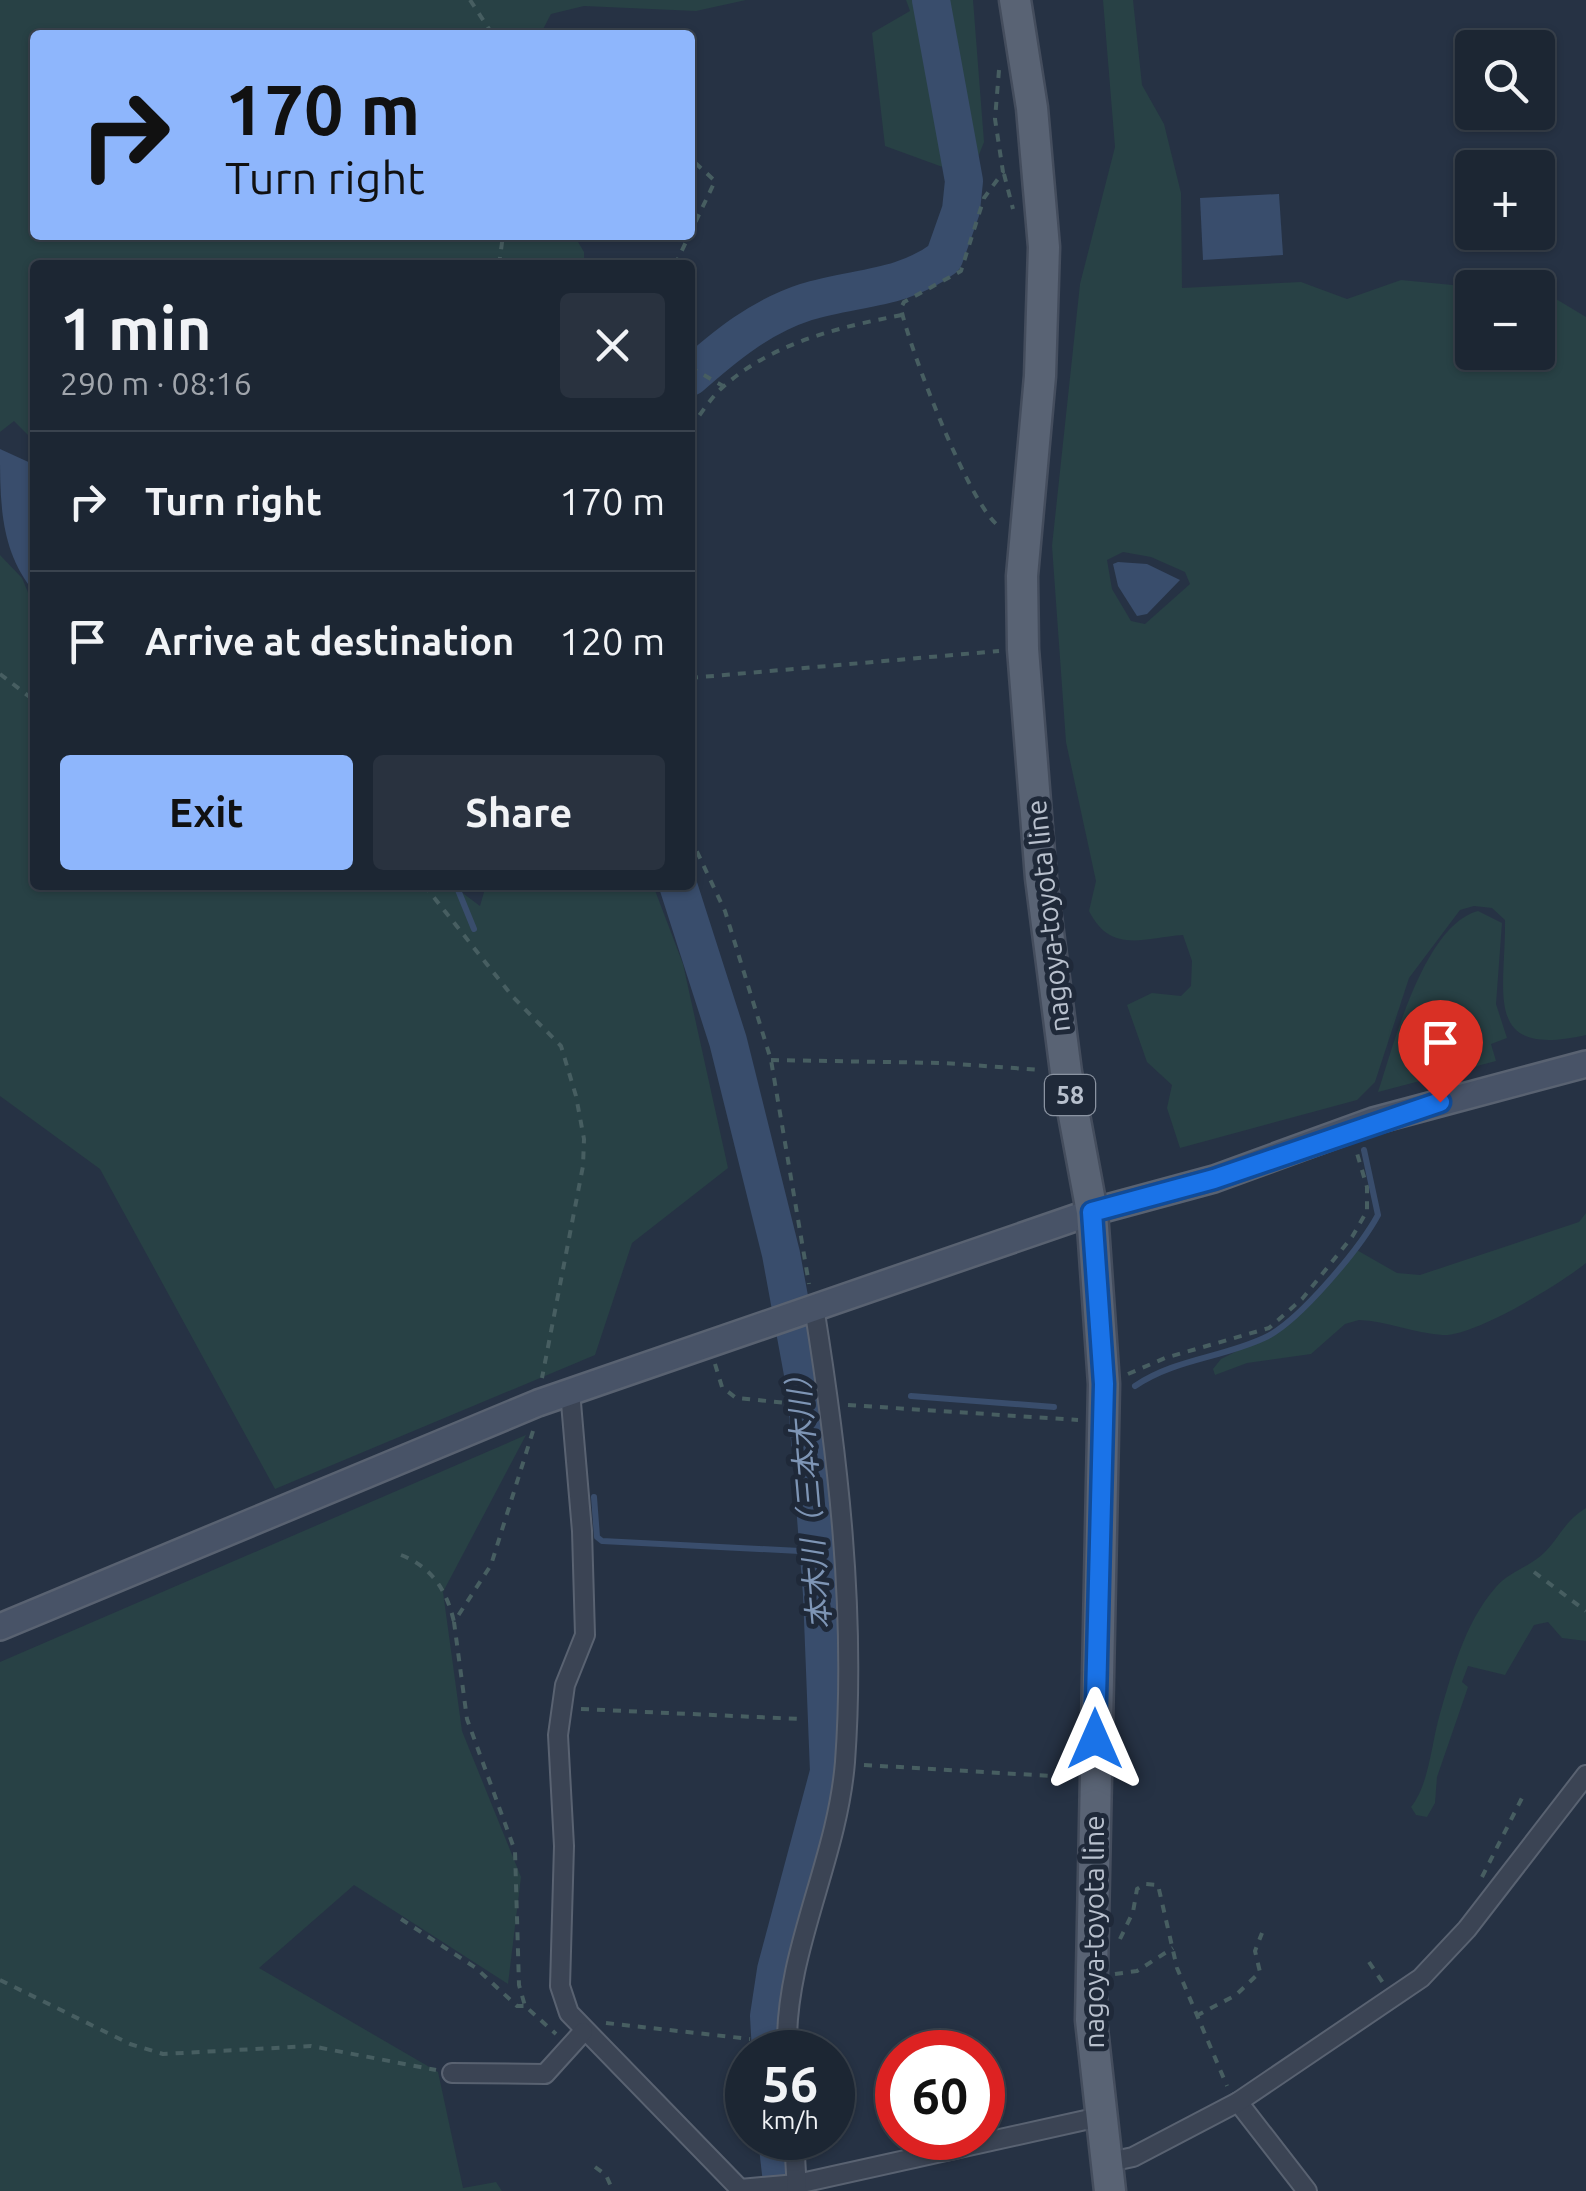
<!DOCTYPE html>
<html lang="en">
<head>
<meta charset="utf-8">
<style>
	:root { --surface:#1c2633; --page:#29323f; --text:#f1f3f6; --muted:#a0a5ac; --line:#3a434e; --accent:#8eb6fc }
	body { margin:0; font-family:Ubuntu,"Noto Sans JP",sans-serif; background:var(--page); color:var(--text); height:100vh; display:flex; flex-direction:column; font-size:38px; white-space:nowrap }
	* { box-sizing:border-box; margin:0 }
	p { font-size:32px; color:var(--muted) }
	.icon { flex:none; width:55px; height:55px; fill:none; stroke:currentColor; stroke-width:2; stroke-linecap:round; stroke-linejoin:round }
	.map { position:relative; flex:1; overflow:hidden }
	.details { position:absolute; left:30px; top:260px; width:665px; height:630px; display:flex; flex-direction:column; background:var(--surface); border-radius:10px; box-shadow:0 2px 8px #0004,0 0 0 2px var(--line) }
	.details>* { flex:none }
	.top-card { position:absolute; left:30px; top:30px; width:665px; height:210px; border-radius:10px; box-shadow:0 2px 8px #0004,0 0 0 2px var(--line); background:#8eb6fc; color:#111; overflow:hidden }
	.fabs { position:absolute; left:1455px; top:30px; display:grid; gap:20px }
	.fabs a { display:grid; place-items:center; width:100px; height:100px; border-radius:10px; background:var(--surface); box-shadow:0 2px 8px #0004,0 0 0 2px var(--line); font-size:50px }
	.speed { position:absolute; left:725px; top:2030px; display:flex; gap:20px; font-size:50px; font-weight:700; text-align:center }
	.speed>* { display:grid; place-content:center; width:130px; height:130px; border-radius:50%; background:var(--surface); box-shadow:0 2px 8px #0004,0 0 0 2px var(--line); line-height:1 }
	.speed small { font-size:25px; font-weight:400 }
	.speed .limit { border:15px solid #d22; background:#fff; color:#111 }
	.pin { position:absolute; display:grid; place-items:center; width:85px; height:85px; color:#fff; margin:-102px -42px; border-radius:50% 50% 50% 0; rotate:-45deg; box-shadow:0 0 10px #0007 }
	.pin .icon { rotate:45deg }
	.me { position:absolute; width:110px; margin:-55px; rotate:0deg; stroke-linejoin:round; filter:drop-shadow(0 0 8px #0008) }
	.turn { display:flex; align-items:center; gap:35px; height:210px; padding:0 30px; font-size:45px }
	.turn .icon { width:130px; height:130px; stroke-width:2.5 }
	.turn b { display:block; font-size:70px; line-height:85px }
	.round { display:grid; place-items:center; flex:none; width:105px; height:105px; border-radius:10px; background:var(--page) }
	.headline { display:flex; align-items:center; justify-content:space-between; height:170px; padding:0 30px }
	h1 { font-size:60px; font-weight:700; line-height:75px }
	.primary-button { display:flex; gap:20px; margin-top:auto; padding:20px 30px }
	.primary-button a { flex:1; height:115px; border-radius:10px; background:var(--accent); color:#111; font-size:40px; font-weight:700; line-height:115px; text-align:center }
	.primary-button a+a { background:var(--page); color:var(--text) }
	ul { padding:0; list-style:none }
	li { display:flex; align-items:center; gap:30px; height:140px; padding:0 30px; border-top:2px solid var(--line) }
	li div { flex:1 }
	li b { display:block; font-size:38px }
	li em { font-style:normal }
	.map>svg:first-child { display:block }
	.green { fill:#284145; fill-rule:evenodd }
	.water { fill:#394d6c }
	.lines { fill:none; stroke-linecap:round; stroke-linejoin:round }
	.stream { stroke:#394d6c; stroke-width:6 }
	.river { stroke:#394d6c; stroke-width:38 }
	.street-casing { stroke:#596271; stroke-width:22 }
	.secondary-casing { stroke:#596271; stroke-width:30 }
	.primary-casing { stroke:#444d5d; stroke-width:35 }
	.path { stroke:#475e61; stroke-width:4; stroke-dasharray:8 8; stroke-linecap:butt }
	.street { stroke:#3b4454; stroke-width:18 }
	.secondary { stroke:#485367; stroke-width:25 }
	.primary { stroke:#596374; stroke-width:30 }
	.route-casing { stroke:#114b97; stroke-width:25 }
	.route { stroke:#1a73e8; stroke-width:18 }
	.labels { text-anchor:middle; stroke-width:10; stroke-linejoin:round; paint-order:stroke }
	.shield { fill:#1f2939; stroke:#8a93a1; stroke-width:2.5 }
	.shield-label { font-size:25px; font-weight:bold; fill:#b8c0cd }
	.street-label { font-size:28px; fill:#b8c0cd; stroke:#1f2939 }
	.water-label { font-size:30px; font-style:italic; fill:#7e95b5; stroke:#1f2939 }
</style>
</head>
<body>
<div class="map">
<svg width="1586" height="2191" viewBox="0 0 1586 2191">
	<rect width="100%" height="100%" fill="#263244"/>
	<!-- green -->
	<g class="green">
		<polygon points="0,0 746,0 696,11 584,6 551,14 540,35 35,35 35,235 574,235 584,252 584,265 35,265 35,442 14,421 0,432"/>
		<polygon points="906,0 973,0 984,142 970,177 885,146 872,33 910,11"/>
		<path d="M1103,0H1133L1142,85L1164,124L1181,193L1182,288L1301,282L1347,299L1401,280L1473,287L1472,352H1538V294L1551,296L1586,317V1035C1481,1059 1506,993 1505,920L1492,908L1474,906L1460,910L1409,978L1375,1082L1357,1100L1180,1148L1167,1108L1172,1085L1147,1062L1127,1005L1152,993L1181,996L1191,986L1192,961L1183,935C1142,938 1111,954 1089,911L1096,881L1066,742L1052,546L1080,284L1115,147ZM1123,552L1151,557L1185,572L1190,584L1145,624L1131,621L1112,589L1107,560Z"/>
		<polygon points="0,555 22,578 35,609 35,885 452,885 480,906 486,885 653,885 683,964 728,1168 632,1243 595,1355 275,1489 100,1169 0,1096"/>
		<path d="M1478,911L1502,923L1496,1004L1507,1038L1491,1044L1496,1061L1378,1092C1394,1044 1424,925 1478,911Z"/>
		<path d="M1586,1213V1263C1560,1284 1474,1337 1442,1335C1414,1333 1387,1321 1359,1320L1345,1324L1311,1354L1247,1363L1215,1375L1213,1369L1221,1359L1289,1325L1355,1249L1397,1273L1420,1275L1579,1222Z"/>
		<polygon points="526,1435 443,1592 462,1731 521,1877 508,1984 354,1885 259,1968 438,2072 463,2188 496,2182 502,2191 0,2191 0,1662"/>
		<path d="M1586,1508V1641L1562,1638L1548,1622L1534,1625L1505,1675L1468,1666L1462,1682L1468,1687L1437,1777L1435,1803L1427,1817L1416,1815L1411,1807C1428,1786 1431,1749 1438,1721C1451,1676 1464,1623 1496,1587C1510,1571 1530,1567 1545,1552C1562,1534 1564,1522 1586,1508Z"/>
	</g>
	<!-- water -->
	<g class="water">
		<polygon points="1279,194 1283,255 1203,260 1200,198"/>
		<path d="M0,449L35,465V593C0,552 0,503 0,449Z"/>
		<polygon points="1118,562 1147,564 1180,580 1147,614 1137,616 1118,586 1113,564"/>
	</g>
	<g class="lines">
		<!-- stream -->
		<g class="stream">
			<polyline points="456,885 474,929"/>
			<path d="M1135,1386C1175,1359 1221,1358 1264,1338C1298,1323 1360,1248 1378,1215L1364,1150"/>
			<polyline points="911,1396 1054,1407"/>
			<polyline points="594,1497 597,1537 602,1541 819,1552"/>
		</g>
		<!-- river -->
		<g class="river">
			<path d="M690,377C725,346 760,317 806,302C854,287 902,290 944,258L961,210L964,181L931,0"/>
			<polyline points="678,885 728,1041 781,1254 806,1390 822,1594 829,1772 776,1970 769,2016 771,2052"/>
			<polyline points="777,2138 783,2191"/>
		</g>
		<!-- street casing -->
		<g class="street-casing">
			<g id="street">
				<polyline points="570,1391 582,1531 585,1635 565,1685 558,1735 564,1846 560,1986 569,2013 740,2189 797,2184 1099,2117"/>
				<path d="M787,2052C784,1952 837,1862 845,1762C856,1611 838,1456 814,1307"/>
				<polyline points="452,2073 545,2074 583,2032"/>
				<polyline points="1238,2102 1307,2191"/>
				<polyline points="794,2138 797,2191"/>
				<polyline points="1105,2163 1133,2157 1238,2102 1421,1978 1467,1929 1586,1775"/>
			</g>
		</g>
		<!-- secondary casing -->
		<g class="secondary-casing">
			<polyline id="secondary" points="0,1627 538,1403 1092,1212 1214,1179 1373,1121 1586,1064"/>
		</g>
		<!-- primary casing -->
		<g class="primary-casing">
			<polyline id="primary" points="1015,0 1032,108 1044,247 1040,376 1022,576 1023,649 1041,878 1066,1072 1092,1212 1104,1384 1091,2020 1110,2191"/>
		</g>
		<!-- path -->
		<g class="path">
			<polyline points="470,0 493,35"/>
			<path d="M999,70L995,119L1003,172L984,198L961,271L904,302L901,308C908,345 973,516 1002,528"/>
			<polyline points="1004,174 1013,209"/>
			<polyline points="499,265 503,235"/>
			<polyline points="675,265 715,181 690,158"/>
			<polyline points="690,367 723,386"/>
			<path d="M690,428C701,414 711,397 724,386C774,342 840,327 902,315"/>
			<polyline points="0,674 35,701"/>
			<polyline points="690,678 999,651"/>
			<polyline points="690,837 725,911 771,1060 809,1284"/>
			<polyline points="424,885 513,997 561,1046 576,1096 584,1139 583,1166 542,1378"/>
			<polyline points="771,1060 943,1063 1041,1070"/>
			<polyline points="715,1364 722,1387 736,1398 809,1405"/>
			<polyline points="1128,1374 1165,1358 1269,1328 1302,1299 1352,1237 1367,1211 1367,1187 1356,1150"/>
			<polyline points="848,1405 1078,1420"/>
			<polyline points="533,1431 491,1565 454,1622 467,1719 515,1851 519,1985 525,2006 556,2034"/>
			<path d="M401,1555C432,1567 447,1591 454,1622"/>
			<polyline points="1534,1572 1586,1611"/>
			<polyline points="581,1709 800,1719"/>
			<polyline points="864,1765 1069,1777"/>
			<polyline points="1482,1877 1525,1792"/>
			<polyline points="401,1919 476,1968 517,2006 525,2006"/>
			<polyline points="1120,1939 1133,1912 1137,1889 1145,1884 1158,1885 1177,1968 1227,2086"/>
			<polyline points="1369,1962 1383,1983"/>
			<polyline points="1115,1974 1137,1971 1173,1948"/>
			<polyline points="0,1980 130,2044 163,2054 311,2046 436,2070"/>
			<polyline points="1196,2016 1236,1995 1260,1972 1255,1951 1262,1933"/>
			<polyline points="606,2023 750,2039"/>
			<polyline points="595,2167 606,2175 613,2191"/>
		</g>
		<!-- street -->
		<use href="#street" class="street"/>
		<!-- secondary -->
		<use href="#secondary" class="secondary"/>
		<!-- primary -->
		<use href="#primary" class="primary"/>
	</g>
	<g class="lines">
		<!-- route casing -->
		<g class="route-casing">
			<polyline id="route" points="1095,1739 1104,1384 1092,1212 1214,1179 1440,1102"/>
		</g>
		<!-- route -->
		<use href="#route" class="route"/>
	</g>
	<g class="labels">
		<!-- shield labels -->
		<rect class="shield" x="1045" y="1075" width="50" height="40" rx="8"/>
		<g class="shield-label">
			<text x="1070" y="1104">58</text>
		</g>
		<!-- street labels -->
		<g class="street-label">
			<text transform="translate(1048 916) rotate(-96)" y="10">nagoya-toyota line</text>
			<text transform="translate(1094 1932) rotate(-90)" y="10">nagoya-toyota line</text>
		</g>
		<!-- water labels -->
		<g class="water-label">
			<text transform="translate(809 1495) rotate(-95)" y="10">本木川（三本木川）</text>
		</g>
	</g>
</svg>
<div class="fabs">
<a><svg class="icon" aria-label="search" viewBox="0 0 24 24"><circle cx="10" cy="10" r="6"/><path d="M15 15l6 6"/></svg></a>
<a>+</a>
<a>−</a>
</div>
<div class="speed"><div>56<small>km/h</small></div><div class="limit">60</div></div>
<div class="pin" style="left:1440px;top:1102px;background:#d93025"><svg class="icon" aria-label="arrive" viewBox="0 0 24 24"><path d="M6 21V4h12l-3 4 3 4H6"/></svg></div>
<svg class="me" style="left:1095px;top:1739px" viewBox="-20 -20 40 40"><path d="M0-17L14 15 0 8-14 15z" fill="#1a73e8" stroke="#fff" stroke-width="4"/></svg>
<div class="top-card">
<div class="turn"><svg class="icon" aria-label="right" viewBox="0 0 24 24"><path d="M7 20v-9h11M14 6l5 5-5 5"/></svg><div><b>170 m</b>Turn right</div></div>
</div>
<section class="details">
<div class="headline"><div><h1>1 min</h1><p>290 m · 08:16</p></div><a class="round"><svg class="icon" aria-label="close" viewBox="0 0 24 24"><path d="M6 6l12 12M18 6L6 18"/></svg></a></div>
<ul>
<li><svg class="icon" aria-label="right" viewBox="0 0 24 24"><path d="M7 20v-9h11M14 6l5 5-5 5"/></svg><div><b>Turn right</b></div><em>170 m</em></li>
<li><svg class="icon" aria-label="arrive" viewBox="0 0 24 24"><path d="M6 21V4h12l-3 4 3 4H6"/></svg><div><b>Arrive at destination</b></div><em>120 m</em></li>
</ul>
<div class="primary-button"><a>Exit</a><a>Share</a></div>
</section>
</div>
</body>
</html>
